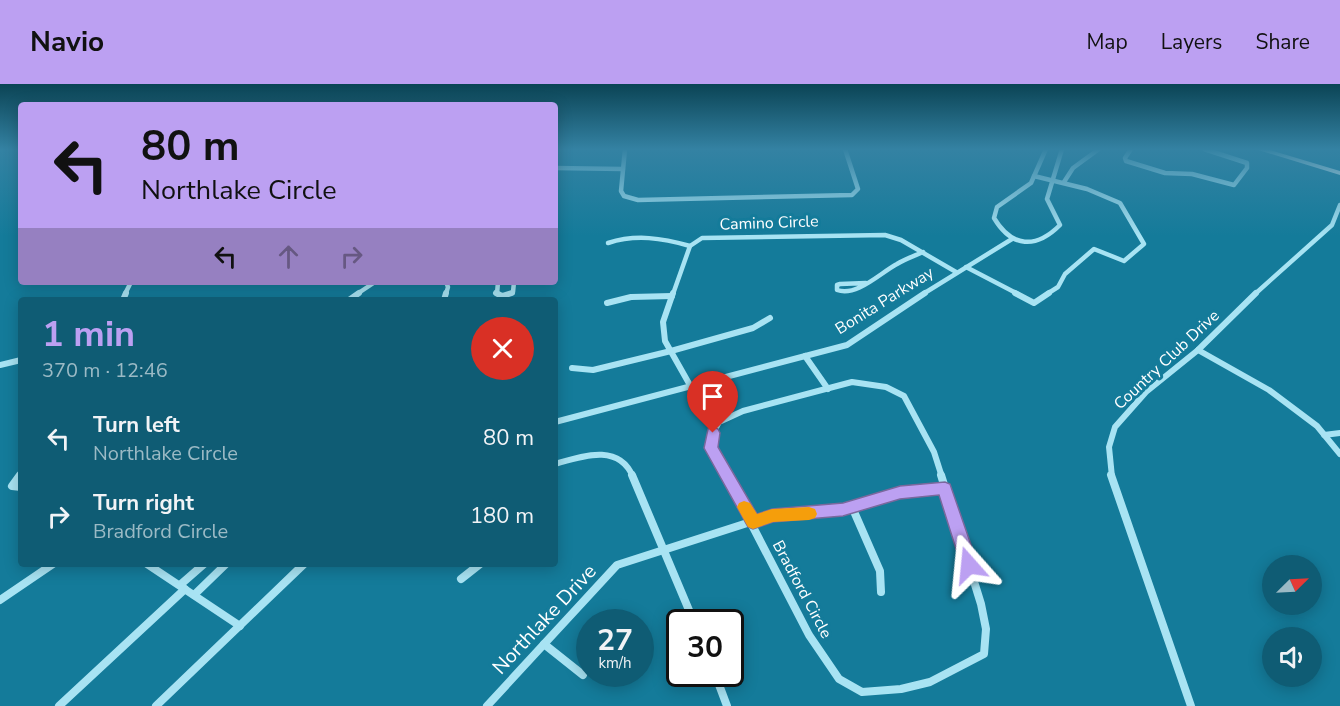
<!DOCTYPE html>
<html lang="en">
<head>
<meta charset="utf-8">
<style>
	:root { --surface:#0f5c74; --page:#186279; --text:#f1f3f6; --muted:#9bbac5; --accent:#bca0f2 }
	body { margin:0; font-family:"Nunito Sans",sans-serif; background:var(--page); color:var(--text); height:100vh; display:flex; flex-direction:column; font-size:22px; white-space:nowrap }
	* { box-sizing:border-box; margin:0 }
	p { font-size:20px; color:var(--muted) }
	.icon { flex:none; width:33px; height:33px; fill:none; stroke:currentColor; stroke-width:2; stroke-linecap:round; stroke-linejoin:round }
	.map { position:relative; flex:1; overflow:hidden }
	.sheet { position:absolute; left:18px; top:213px; width:540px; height:270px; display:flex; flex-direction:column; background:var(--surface); border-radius:6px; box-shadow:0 3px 15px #0003 }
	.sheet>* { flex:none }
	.banner { position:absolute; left:18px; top:18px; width:540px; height:183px; border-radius:6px; box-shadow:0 3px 15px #0003; background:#bca0f2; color:#111; overflow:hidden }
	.needle { width:39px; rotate:66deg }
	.controls { position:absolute; left:1262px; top:471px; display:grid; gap:12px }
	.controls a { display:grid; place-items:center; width:60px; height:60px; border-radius:50%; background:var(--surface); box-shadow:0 3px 15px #0003; font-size:30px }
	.speed { position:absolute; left:576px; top:525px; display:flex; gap:12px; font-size:30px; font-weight:700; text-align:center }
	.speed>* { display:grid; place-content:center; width:78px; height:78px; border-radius:50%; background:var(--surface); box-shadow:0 3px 15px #0003; line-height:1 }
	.speed small { font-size:15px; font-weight:400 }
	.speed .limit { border:3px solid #111; border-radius:9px; background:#fff; color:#111 }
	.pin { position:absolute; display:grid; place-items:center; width:51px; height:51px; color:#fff; margin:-62px -26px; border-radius:50% 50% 50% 0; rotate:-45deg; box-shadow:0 0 6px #0007 }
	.pin .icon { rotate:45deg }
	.me { position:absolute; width:66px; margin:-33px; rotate:342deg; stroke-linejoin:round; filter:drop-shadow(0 0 4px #0008) }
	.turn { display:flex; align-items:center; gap:21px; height:126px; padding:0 24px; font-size:27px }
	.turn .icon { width:78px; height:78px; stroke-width:2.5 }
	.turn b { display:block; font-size:42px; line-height:51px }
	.lanes { display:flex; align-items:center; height:57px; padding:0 24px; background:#0003; justify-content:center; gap:30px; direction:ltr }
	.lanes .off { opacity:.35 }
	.round { display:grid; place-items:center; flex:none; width:63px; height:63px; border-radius:32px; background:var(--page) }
	.headline { display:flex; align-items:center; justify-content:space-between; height:102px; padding:0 24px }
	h1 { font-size:36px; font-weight:700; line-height:45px; color:var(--accent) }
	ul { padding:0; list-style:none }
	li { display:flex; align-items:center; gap:18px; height:78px; padding:0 24px }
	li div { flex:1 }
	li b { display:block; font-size:22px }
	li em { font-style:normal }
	header { display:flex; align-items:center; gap:36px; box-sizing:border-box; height:84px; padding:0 30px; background:var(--accent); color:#111 }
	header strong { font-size:28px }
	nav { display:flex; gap:33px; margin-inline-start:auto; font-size:21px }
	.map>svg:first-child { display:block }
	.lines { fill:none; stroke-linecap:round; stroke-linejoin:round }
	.street-far2 { stroke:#a8e3f3; stroke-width:4.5 }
	.street-far1 { stroke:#a8e3f3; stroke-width:6 }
	.street { stroke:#a8e3f3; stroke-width:8 }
	.primary { fill:#f4fcff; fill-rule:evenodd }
	.route { fill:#bca0f2; stroke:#7a689d; stroke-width:1.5 }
	.slow { fill:#f59e0b }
	.labels { text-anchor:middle; stroke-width:6; stroke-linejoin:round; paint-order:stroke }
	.street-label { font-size:16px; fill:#fff; stroke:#147b9a }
	.near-street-label { font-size:20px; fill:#fff; stroke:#147b9a }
</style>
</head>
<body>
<header>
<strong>Navio</strong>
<nav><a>Map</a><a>Layers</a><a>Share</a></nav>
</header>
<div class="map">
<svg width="1340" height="622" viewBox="0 0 1340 622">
	<rect width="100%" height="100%" fill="#147b9a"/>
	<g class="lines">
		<!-- street-far2 -->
		<g class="street-far2">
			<polyline points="625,65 621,107 624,112 638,116 852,111 858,105 845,65"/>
			<path d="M1046,65L1031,99L997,123L994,134C1012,164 1036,165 1060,141L1047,115L1062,65"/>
			<polyline points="1131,65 1125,74 1126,77 1165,89 1192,90 1234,101 1247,84 1247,79 1204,65"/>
			<polyline points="555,84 623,85"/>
			<polyline points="1034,92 1087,105 1120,119 1144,160 1124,177 1094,165 1065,190 1058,203 1047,210"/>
			<polyline points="1064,98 1073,84 1099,65"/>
			<path d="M608,159C636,150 662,154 690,162"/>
			<polyline points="966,183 1018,210"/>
			<path d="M866,199L840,200L837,201V206C857,213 880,189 897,180C905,175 914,172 923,168"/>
			<polyline points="125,210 131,198"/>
			<polyline points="357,210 375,198"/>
			<polyline points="446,210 448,203 446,198"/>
			<polyline points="497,210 498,198"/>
			<polyline points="509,210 513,208 514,198"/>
			<polyline points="673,210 690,162 702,154 885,151 901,156 956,188"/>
			<polyline points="923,210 1012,155"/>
			<polyline points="1255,210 1332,141 1340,121"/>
		</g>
		<!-- street-far1 -->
		<g class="street-far1">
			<polyline points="496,209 502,212 512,209"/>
			<polyline points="673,209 663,238 665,257 691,303"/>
			<polyline points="1015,209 1034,219 1049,209"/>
			<polyline points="123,216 126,209"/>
			<polyline points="349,216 359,209"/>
			<polyline points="444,216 446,209"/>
			<polyline points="607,219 631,213 672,212"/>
			<polyline points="1198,266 1269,306 1317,342 1340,370"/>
			<polyline points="805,272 828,305"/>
			<polyline points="0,281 21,276"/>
			<polyline points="572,284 593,286 671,267 753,244 770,234"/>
			<polyline points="555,338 847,261 925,209"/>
			<polyline points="1324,351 1340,349"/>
			<path d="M555,380C583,372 619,359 633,393"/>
			<polyline points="18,393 21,390"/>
			<polyline points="727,393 711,364 713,349 719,338 743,327 852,298 886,303 904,312 934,368 942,393"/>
			<polyline points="1112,393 1109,363 1115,343 1146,308 1198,266 1256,209"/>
		</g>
		<!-- street -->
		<g class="street">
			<polyline points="20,391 12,402 21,403"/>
			<polyline points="632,391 694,538"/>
			<polyline points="726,391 809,551 839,595 862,608 901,605 930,598 984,570 986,545 981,520 941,391"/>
			<polyline points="1111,391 1191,622"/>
			<polyline points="852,423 880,487 881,508"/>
			<polyline points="147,480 240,542"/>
			<polyline points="461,495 480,480"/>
			<polyline points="180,501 204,480"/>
			<polyline points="194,511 226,480"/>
			<polyline points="0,516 53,480"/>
			<polyline points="544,560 583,591"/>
			<polyline points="715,590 727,622"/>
			<polyline points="59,622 185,505"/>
			<polyline points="156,622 304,480"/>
			<polyline points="487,622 617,481 772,431 843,425 900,408 945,404"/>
		</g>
		<!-- primary -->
		<polygon class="primary" points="1255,65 1267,65 1340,87 1340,91"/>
	</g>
	<!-- sky -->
	<linearGradient id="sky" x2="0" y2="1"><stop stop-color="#0b4455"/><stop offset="0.43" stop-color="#3482a3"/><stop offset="1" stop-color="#3482a3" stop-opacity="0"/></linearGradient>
	<rect width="1340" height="152" fill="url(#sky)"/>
	<!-- route -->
	<polygon class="route" points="713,343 718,345 720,349 718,363 757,430 772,425 843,419 900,402 945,398 950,400 978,481 975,487 969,489 963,487 939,411 900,415 843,432 773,438 753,445 748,443 704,364 708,345"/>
	<!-- slow -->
	<polygon class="slow" points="744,417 750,419 757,430 772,425 809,423 815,425 817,430 815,434 809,436 773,438 753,445 748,443 737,423 739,419"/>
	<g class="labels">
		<!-- street labels -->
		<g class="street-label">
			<text transform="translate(769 138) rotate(-2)" y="6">Camino Circle</text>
			<text transform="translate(884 216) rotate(-32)" y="6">Bonita Parkway</text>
			<text transform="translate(1166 275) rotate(-43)" y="6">Country Club Drive</text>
			<text transform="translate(803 505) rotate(62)" y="6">Bradford Circle</text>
		</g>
		<!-- near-street labels -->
		<g class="near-street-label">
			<text transform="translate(544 535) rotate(-47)" y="7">Northlake Drive</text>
		</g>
	</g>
</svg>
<div class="controls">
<a><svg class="needle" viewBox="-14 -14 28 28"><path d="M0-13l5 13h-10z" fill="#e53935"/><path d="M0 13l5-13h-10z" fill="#9bbac5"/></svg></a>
<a><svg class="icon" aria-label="sound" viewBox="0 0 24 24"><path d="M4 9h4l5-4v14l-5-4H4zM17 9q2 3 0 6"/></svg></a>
</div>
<div class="speed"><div>27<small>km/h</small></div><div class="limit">30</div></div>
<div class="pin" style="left:713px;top:349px;background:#d93025"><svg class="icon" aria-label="arrive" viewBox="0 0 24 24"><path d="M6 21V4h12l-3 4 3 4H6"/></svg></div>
<svg class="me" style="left:969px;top:481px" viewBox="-20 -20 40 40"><path d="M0-17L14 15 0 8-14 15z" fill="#bca0f2" stroke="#fff" stroke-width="4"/></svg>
<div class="banner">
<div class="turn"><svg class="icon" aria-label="left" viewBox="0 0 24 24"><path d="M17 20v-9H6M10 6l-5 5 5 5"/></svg><div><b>80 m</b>Northlake Circle</div></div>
<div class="lanes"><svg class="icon" aria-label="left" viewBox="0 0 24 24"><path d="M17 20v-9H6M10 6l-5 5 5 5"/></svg><svg class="icon off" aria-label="ahead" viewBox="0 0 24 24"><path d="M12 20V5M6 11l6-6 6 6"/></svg><svg class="icon off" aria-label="right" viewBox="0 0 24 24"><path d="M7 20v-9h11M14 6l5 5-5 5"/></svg></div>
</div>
<section class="sheet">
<div class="headline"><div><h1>1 min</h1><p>370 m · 12:46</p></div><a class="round" style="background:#d93025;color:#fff"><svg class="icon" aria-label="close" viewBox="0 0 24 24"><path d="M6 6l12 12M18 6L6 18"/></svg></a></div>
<ul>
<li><svg class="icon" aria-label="left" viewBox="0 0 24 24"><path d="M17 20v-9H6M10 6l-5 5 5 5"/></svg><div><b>Turn left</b><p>Northlake Circle</p></div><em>80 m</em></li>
<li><svg class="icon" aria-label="right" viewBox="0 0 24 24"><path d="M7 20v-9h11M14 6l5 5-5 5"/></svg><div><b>Turn right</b><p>Bradford Circle</p></div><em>180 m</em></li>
</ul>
</section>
</div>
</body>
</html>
